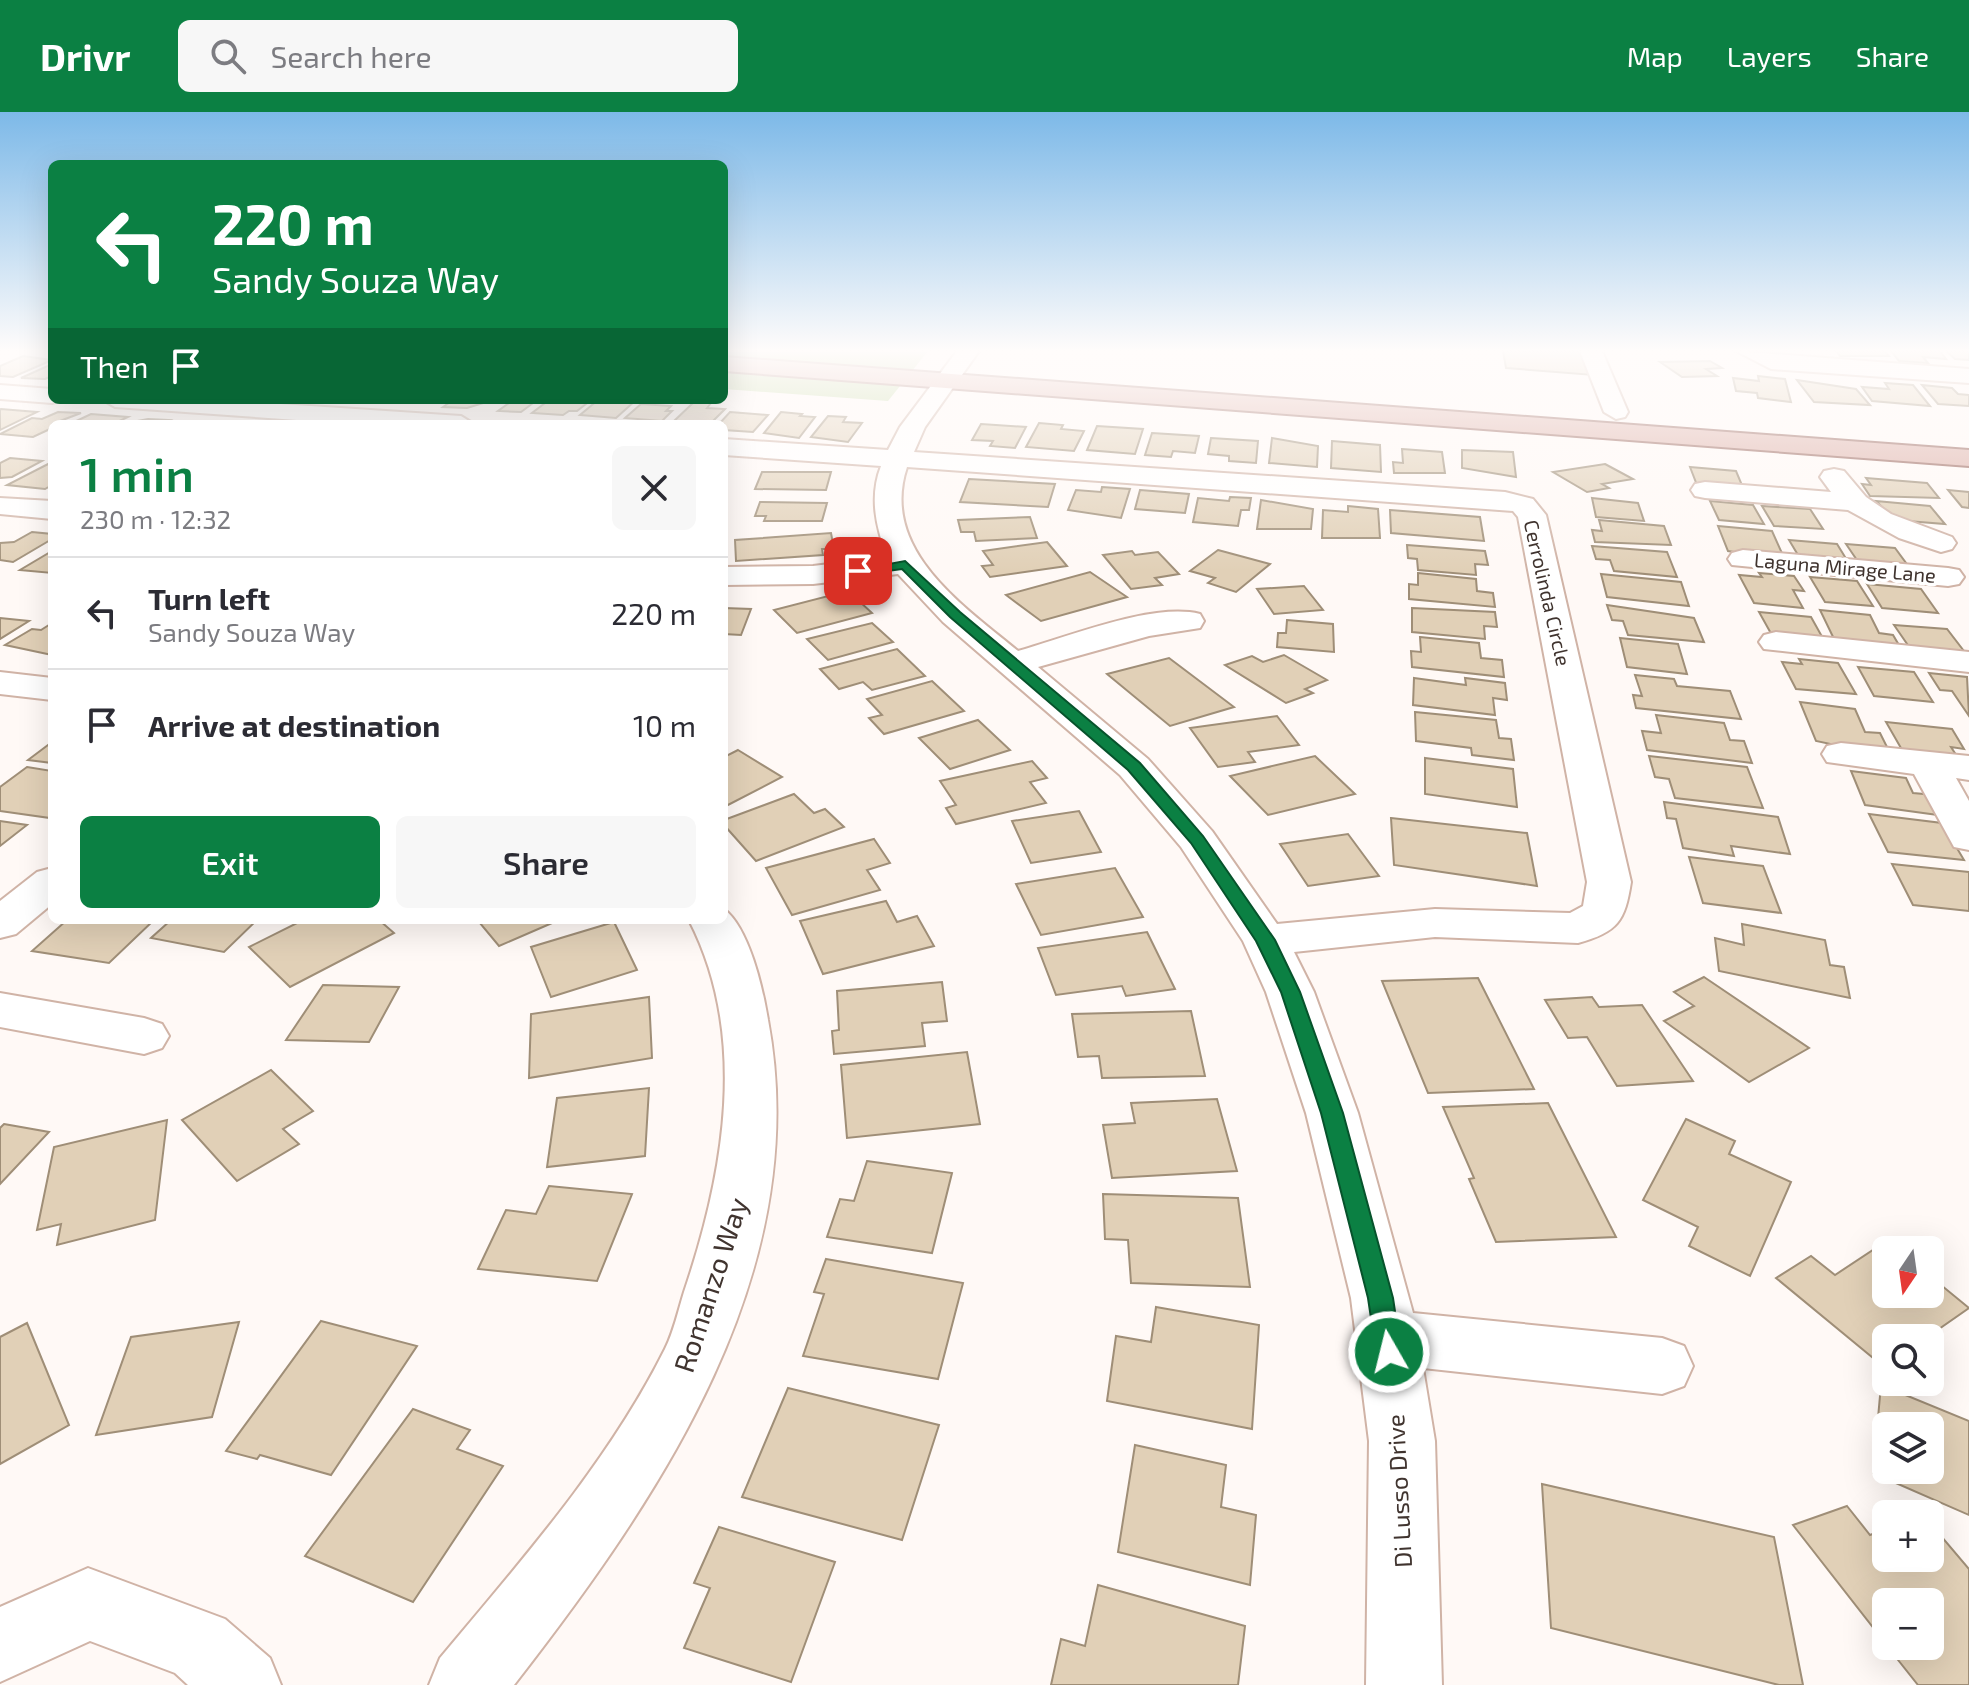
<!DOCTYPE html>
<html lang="en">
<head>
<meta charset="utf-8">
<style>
	:root { --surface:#fff; --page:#f7f7f7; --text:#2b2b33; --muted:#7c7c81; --line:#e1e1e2; --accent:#0b8043 }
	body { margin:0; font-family:"Exo 2",sans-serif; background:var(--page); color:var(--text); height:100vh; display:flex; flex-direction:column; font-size:30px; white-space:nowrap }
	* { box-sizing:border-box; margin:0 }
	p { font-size:26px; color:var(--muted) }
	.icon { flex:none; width:44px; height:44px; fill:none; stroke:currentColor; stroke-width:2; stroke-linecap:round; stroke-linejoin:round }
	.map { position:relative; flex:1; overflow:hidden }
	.side { position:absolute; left:48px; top:308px; width:680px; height:504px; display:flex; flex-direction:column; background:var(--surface); border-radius:12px; box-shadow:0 8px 32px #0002 }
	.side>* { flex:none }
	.banner { position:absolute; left:48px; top:48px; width:680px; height:244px; border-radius:12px; box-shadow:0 8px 32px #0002; background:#0b8043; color:#fff; overflow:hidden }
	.needle { width:52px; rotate:193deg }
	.controls { position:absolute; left:1872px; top:1124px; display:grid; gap:16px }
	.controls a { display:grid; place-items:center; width:72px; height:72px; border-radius:12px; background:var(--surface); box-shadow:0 8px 32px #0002; font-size:40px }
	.pin { position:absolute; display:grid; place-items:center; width:68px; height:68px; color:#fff; margin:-34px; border-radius:16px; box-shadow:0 4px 12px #0006 }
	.me { position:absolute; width:88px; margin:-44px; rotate:352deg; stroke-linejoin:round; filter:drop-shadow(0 0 6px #0008) }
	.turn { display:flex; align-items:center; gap:28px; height:168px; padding:0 32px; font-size:36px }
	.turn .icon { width:104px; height:104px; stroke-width:2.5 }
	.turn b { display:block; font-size:56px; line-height:68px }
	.then { display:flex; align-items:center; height:76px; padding:0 32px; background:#0003; gap:16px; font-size:30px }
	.round { display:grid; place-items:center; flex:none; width:84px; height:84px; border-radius:12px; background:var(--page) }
	.overview { display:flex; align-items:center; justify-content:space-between; height:136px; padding:0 32px }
	h1 { font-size:48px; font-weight:600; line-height:60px; color:var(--accent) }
	.cta { display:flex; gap:16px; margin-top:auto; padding:16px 32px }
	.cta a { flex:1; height:92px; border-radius:12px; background:var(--accent); color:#fff; font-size:32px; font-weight:600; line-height:92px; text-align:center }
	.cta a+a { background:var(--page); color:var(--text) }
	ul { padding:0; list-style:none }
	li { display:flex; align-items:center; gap:24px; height:112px; padding:0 32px; border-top:2px solid var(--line) }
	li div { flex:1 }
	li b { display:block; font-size:30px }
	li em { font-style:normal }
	header { display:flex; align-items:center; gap:48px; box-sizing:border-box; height:112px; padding:0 40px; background:var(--accent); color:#fff }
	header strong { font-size:38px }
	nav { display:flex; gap:44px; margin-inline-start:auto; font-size:28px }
	.search { width:560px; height:72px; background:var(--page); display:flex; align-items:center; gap:20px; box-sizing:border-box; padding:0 28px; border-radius:12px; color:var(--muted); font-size:30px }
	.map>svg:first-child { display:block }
	.green { fill:#c1d79f }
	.building { fill:#e1d0b7; stroke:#9f8e77; stroke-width:2; fill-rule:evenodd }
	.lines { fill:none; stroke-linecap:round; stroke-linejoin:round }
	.minor-casing { stroke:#d0b3a6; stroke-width:4 }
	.major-casing { stroke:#976258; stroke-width:4 }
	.minor { fill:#fff; fill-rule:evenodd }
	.major { fill:#ddb0a8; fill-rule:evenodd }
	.route { fill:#0b8043; stroke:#07532c; stroke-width:2 }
	.labels { text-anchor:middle; stroke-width:7; stroke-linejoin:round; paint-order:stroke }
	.far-street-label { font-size:20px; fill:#40342f; stroke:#fff }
	.street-label { font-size:24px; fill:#40342f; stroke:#fff }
	.near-street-label { font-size:28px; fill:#40342f; stroke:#fff }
</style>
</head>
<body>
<header>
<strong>Drivr</strong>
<div class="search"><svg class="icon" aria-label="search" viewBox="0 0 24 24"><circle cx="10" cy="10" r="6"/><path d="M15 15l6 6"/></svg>Search here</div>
<nav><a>Map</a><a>Layers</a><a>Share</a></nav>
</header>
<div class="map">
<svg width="1969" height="1573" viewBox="0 0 1969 1573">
	<rect width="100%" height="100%" fill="#fff9f6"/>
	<!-- green -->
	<polygon class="green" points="724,239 928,239 888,289 724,277"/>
	<!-- building -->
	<g class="building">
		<polygon points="1503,239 1585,239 1593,263 1506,256"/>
		<polygon points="1836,239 1885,239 1889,244 1840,244"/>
		<polygon points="1891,239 1940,239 1946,247 1923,245 1928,251 1899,249"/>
		<polygon points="1946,239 1969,239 1969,248 1955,247"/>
		<polygon points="23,244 52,248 13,265 0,264 0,254"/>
		<polygon points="1710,249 1722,256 1706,257 1717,264 1682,265 1660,250"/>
		<polygon points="52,252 52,264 45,267 21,266"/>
		<polygon points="1758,264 1785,267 1791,290 1758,286 1757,281 1736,279 1733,266 1759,269"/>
		<polygon points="1797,268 1856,277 1870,293 1814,290"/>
		<polygon points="1885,271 1913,273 1930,294 1872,289 1862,275 1889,277"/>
		<polygon points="1922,273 1952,276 1958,282 1969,283 1969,294 1938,292"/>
		<polygon points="453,288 493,288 467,296 443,295"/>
		<polygon points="501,288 537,288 521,300 498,299 509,291 498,290"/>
		<polygon points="549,288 591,288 577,299 569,299 563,303 532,301"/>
		<polygon points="598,288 636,288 616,306 580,303"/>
		<polygon points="694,290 711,291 707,296 725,297 710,312 673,310"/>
		<polygon points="641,292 671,294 666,299 672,299 662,309 625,306"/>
		<polygon points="0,298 1,297 37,300 0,318"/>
		<polygon points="58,300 81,301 52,312 52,316 33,325 0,322 32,306 42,307"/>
		<polygon points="730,300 768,303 753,320 724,318 724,312 719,312"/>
		<polygon points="781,300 802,302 800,304 815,305 799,326 764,321"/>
		<polygon points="91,302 128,305 113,312 70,312"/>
		<polygon points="828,304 846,305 843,310 862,311 848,330 811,325"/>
		<polygon points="148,307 170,308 163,312 121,312"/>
		<polygon points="1039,311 1063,313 1061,317 1084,319 1074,339 1026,335"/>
		<polygon points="981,312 1026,315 1015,336 990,334 993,329 972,328"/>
		<polygon points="1097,314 1143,317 1135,342 1087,338"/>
		<polygon points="1152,321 1199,324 1195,341 1173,339 1171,345 1145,343"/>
		<polygon points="1211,326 1258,329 1256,351 1229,349 1229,344 1208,342"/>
		<polygon points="1272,326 1318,334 1317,355 1269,351"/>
		<polygon points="1332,329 1380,333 1381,360 1331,356"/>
		<polygon points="1402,337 1442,340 1445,361 1394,361 1393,350 1403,351"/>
		<polygon points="1462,338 1513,340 1516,365 1462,356"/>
		<polygon points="10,346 42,349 12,365 0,366 0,351"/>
		<polygon points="52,350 52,373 45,377 7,373"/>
		<polygon points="1605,352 1633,367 1602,372 1609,376 1587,380 1553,360"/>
		<polygon points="1690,355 1736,359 1744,378 1697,373"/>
		<polygon points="762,360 831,360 826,378 755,377"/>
		<polygon points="1866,366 1927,371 1939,386 1870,384 1862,372 1871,373"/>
		<polygon points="969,367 1055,372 1048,395 960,390"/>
		<polygon points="1102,375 1130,377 1121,406 1068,398 1076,378 1101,380"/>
		<polygon points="1140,378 1189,382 1185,401 1135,397"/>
		<polygon points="1948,378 1969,380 1969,396 1962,395"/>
		<polygon points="1230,385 1251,386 1249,398 1241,398 1238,414 1193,410 1198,386 1229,389"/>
		<polygon points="1592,386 1638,391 1644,409 1596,405"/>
		<polygon points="1261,388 1313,397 1311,417 1257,417"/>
		<polygon points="1710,389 1753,393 1764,412 1719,408"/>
		<polygon points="1876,389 1930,394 1945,412 1895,408"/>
		<polygon points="760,390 827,391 822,409 764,409 766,404 755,404"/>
		<polygon points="1348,394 1378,397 1380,426 1322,426 1323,398 1348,400"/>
		<polygon points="1762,394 1810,397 1823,417 1774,414"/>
		<polygon points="1390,398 1480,405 1484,429 1391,421"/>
		<polygon points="1030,405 1037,426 976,429 974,420 961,420 958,408"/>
		<polygon points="1599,408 1664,414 1671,433 1595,430 1592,418 1602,419"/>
		<polygon points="1718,414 1772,419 1785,448 1728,439"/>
		<polygon points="32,420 52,422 52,427 13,450 0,448 0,431 14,430"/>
		<polygon points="831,421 834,437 822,437 823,443 736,449 735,428"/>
		<polygon points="1789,428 1837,432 1850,453 1801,448"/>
		<polygon points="1047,430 1067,454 990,465 982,454 993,453 983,439"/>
		<polygon points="1846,432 1895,436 1909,455 1861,454"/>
		<polygon points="1407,433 1485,439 1488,453 1475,452 1476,463 1418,458 1417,447 1408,446"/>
		<polygon points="1592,434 1667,440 1677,465 1614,459 1610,448 1596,447"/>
		<polygon points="1218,438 1270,452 1236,480 1208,471 1215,466 1190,459"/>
		<polygon points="52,439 52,461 20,458"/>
		<polygon points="1132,439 1135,443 1158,440 1179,462 1155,466 1162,473 1131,477 1103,443"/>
		<polygon points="1090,460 1127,485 1041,509 1006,483"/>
		<polygon points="1418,461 1476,467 1477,479 1493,481 1495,495 1409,487 1409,472 1418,473"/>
		<polygon points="1759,461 1794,464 1804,479 1793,478 1803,496 1754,491 1739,463 1762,465"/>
		<polygon points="1601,462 1681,470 1689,494 1607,485"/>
		<polygon points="1810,465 1857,469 1873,494 1825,490"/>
		<polygon points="1867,472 1921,477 1938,501 1882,496"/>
		<polygon points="1304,474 1323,498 1274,502 1257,477"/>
		<polygon points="832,483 842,492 858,488 872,501 797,521 774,498"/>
		<polygon points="1607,493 1694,506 1704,530 1628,523 1623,509 1612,508"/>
		<polygon points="724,496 751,497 741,523 724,522"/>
		<polygon points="1412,496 1495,500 1497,515 1484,514 1485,527 1412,520"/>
		<polygon points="1820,498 1870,503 1879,521 1893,523 1903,540 1835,529"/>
		<polygon points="1759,500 1811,505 1825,530 1773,525"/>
		<polygon points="0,506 29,509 0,527"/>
		<polygon points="1287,508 1333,512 1334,540 1277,535 1278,521 1286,521"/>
		<polygon points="52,511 52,543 5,533 32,517 41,518"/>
		<polygon points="872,511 893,530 828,548 807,527"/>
		<polygon points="1894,513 1947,517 1967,543 1912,539"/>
		<polygon points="1420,525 1479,531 1481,546 1502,548 1504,565 1412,555 1411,539 1421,540"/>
		<polygon points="1620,526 1678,532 1687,562 1627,555"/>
		<polygon points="897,537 925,564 872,578 863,570 839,577 820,557"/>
		<polygon points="1284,543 1327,568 1305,577 1313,581 1286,591 1225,553 1252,544 1263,550"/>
		<polygon points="1169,546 1234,595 1170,614 1107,562"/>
		<polygon points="1799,547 1838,551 1856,582 1796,577 1782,550 1802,552"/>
		<polygon points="1858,555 1914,560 1933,590 1874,584"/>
		<polygon points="1929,561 1967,565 1969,604 1952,579 1940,578"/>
		<polygon points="1635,563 1674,567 1677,574 1730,579 1741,607 1636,596 1633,583 1642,584"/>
		<polygon points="1414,566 1466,573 1465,566 1505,571 1507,588 1493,586 1495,603 1413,593"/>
		<polygon points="932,569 964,599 884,622 869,606 882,603 867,587"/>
		<polygon points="1800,590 1855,597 1865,620 1880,621 1892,645 1816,629"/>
		<polygon points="1415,600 1496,608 1499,626 1511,627 1514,648 1472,643 1471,636 1416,629"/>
		<polygon points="1656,603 1724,611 1730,628 1744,629 1752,651 1647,638 1642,619 1661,621"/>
		<polygon points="1277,604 1299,633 1248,640 1255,650 1218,655 1190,616"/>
		<polygon points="978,608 1010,638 950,657 919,626"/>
		<polygon points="1886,610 1952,617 1964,637 1951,635 1960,649 1905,643"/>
		<polygon points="52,630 52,651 28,648"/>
		<polygon points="738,638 782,665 724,695 724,645"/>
		<polygon points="1315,644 1355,682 1268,703 1230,664"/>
		<polygon points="1649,644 1747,655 1763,696 1675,686 1669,667 1655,665"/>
		<polygon points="1425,646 1513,657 1517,695 1425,682"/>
		<polygon points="1032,649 1047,666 1030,670 1046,691 956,712 946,696 956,693 940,669"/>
		<polygon points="27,655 52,659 50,706 0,699 0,675"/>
		<polygon points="1851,659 1906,666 1913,681 1935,683 1945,704 1865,693"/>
		<polygon points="794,682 814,701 825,697 844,715 756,749 724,713 724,708"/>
		<polygon points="1664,690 1778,705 1790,742 1731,734 1734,744 1683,736 1676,707 1667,706"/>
		<polygon points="1079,699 1101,740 1031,751 1012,709"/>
		<polygon points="1869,702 1942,711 1964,748 1888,740"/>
		<polygon points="1391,706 1527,721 1537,774 1394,753"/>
		<polygon points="0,709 27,713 0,734"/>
		<polygon points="1348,722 1379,764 1308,774 1280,732"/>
		<polygon points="874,727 890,751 867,758 880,778 792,803 766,756"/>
		<polygon points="1689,745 1763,754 1781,801 1703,791"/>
		<polygon points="1892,752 1969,760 1969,799 1913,793"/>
		<polygon points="1115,756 1143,805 1041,823 1016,772"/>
		<polygon points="886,789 897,810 917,804 934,834 823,862 800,809"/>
		<polygon points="67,808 154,808 109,851 32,839"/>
		<polygon points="171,808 257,808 224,840 151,826"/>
		<polygon points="303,808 379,808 394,821 290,875 249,835"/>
		<polygon points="484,808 559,808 499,834 479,810"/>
		<polygon points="614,810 637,858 551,885 531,835"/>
		<polygon points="1742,812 1825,828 1830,853 1844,855 1850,886 1719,859 1715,826 1744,833"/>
		<polygon points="1147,820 1175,877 1126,884 1122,874 1056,883 1038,836"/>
		<polygon points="1704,865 1809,936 1749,970 1664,909 1694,894 1674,880"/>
		<polygon points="1478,866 1534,977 1428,981 1382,869"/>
		<polygon points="942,870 947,909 922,911 925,934 834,942 832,919 839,918 837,879"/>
		<polygon points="323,873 399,875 369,930 286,928"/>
		<polygon points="649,885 652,946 529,966 531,902"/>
		<polygon points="1592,885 1599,895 1642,893 1693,969 1617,974 1587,925 1568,926 1545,888"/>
		<polygon points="1191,899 1205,964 1102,966 1099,944 1078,945 1072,902"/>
		<polygon points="967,940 980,1012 847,1026 841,953"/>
		<polygon points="271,958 313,999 283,1017 299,1032 237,1069 182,1008"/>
		<polygon points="649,976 645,1044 547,1055 557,986"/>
		<polygon points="1217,987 1237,1059 1112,1066 1103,1013 1135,1011 1131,991"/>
		<polygon points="1548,991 1616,1125 1496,1130 1469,1067 1474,1066 1443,995"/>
		<polygon points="1686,1007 1735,1029 1729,1042 1791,1070 1750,1164 1689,1134 1698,1115 1643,1088"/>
		<polygon points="167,1008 155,1108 57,1133 61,1112 37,1118 54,1035"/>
		<polygon points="4,1012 49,1020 0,1072 0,1016"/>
		<polygon points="867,1049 952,1061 932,1141 827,1125 840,1087 854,1089"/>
		<polygon points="549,1074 632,1082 597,1169 478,1157 506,1098 536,1102"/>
		<polygon points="1103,1082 1238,1086 1250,1175 1131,1171 1128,1128 1105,1127"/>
		<polygon points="1885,1130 1896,1138 1886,1138 1886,1182 1930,1182 1930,1164 1969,1196 1926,1226 1886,1226 1884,1255 1776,1166 1811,1144 1835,1163"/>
		<polygon points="826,1147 963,1171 938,1267 803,1244 824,1182 814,1180"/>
		<polygon points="1156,1195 1259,1213 1252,1317 1107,1289 1116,1224 1151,1230"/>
		<polygon points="321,1209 417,1234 331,1363 260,1343 257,1347 226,1339"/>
		<polygon points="239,1210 212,1305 96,1323 131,1225"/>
		<polygon points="27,1211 69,1313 0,1352 0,1225"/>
		<path d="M1881,1273L1969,1309V1403L1873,1361ZM1886,1314H1930V1358H1886Z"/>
		<polygon points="788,1276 939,1313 902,1428 742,1385"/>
		<polygon points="413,1297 470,1318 457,1337 503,1354 413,1490 305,1444"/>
		<polygon points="1135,1333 1226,1353 1221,1395 1256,1403 1250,1473 1118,1440"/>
		<polygon points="1542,1372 1774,1425 1803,1573 1779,1573 1551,1516"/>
		<polygon points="1847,1394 1870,1423 1886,1417 1886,1446 1930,1446 1930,1411 1969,1457 1969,1573 1918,1573 1887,1534 1930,1534 1930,1490 1886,1490 1886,1532 1793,1413"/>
		<polygon points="719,1415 835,1450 791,1570 684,1536 710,1476 694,1471"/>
		<polygon points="1098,1473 1245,1514 1238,1573 1051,1573 1061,1527 1085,1534"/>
	</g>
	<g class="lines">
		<!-- minor casing -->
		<g class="minor-casing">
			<g id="minor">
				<path d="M957,239H979L925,315L914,340L1505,380L1533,387L1546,403L1631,770C1625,809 1618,820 1578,831L1435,825L1294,840L1314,880L1358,1001L1413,1201L1662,1226L1684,1234L1693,1254L1684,1274L1662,1282L1423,1256L1435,1329L1442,1573H1366L1369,1329L1351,1186L1306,1001L1266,880L1243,829L1181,735L1120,663L943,510L898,462L813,472L724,473V455L813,454L887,445C876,414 869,385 881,354L724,343V327L888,338L900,315ZM907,355L1513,399L1518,405L1587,770L1583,794L1570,801L1435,797L1277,812L1212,719L1148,647L1038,555L1149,524L1200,516L1204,509L1200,502C1152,490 1066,526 1018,539C964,494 879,438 907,355Z"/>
				<polygon points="1580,239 1602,239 1628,300 1625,305 1616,307 1604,300"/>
				<polygon points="1736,239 1969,257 1969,271 1771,257"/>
				<polygon points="0,273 52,277 52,288 61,288 52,291 0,287"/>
				<polygon points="103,288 220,288 461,304 474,312 354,312 115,295"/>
				<polygon points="1834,357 1844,359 1866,385 1891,402 1952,425 1956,431 1952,437 1941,440 1899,426 1848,398 1705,386 1695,384 1691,378 1695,372 1705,370 1831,380 1820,365 1824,359"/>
				<polygon points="0,386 52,389 52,407 0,402"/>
				<polygon points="1743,438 1948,456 1959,458 1964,465 1959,472 1948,474 1732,453 1728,447 1732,441"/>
				<polygon points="1776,520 1969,540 1969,560 1764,537 1759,530 1764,523"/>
				<polygon points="0,560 52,566 52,588 0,582"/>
				<polygon points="1841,631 1969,644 1969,668 1956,666 1969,689 1969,738 1954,735 1914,662 1827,650 1822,642 1827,634"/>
				<polygon points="52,756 52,792 16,822 0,826 0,789 37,760"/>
				<path d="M724,797C749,816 763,877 768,908C815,1159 660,1385 514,1573H429L440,1546C521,1449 608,1351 665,1237C674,1219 678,1199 684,1180C724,1062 749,924 689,808H724Z"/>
				<polygon points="0,881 144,906 162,912 169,924 162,936 144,942 0,915"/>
				<polygon points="88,1456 225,1507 270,1546 281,1573 188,1573 175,1561 90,1529 0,1570 0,1495"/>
			</g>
		</g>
		<!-- major casing -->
		<g class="major-casing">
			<polygon id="major" points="724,245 1969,338 1969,354 724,259"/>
		</g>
		<!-- minor -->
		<use href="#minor" class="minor"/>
		<!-- major -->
		<use href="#major" class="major"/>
	</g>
	<!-- sky -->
	<linearGradient id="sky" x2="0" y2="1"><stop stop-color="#7db9e8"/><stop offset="0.52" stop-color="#fffcfb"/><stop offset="1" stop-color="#fffcfb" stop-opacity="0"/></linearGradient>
	<rect width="1969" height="459" fill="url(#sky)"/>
	<!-- route -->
	<polygon class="route" points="905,449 960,500 1140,651 1203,724 1275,828 1300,880 1343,1001 1393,1186 1401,1240 1398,1248 1389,1252 1380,1248 1376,1240 1368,1186 1321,1001 1281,880 1256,829 1191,731 1128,658 950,505 902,457 858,463 851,459"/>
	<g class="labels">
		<!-- far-street labels -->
		<g class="far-street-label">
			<text transform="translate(1845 456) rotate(5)" y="7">Laguna Mirage Lane</text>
			<text transform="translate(1547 481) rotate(77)" y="7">Cerrolinda Circle</text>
		</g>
		<!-- street labels -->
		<g class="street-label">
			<text transform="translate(1400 1379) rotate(-93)" y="8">Di Lusso Drive</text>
		</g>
		<!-- near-street labels -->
		<g class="near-street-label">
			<text transform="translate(711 1173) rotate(-72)" y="10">Romanzo Way</text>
		</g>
	</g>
</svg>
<div class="controls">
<a><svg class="needle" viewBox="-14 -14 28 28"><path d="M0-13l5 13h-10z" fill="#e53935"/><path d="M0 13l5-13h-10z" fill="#7c7c81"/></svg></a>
<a><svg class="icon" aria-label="search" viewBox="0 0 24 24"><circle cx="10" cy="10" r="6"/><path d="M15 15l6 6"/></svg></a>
<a><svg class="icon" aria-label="layers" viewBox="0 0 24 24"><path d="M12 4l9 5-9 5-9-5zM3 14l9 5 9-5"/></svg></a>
<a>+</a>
<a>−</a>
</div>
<div class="pin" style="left:858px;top:459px;background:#d93025"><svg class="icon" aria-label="arrive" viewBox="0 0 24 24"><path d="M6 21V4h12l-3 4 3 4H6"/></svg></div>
<svg class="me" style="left:1389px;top:1240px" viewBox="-20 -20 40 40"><circle r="17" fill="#0b8043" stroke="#fff" stroke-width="3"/><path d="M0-11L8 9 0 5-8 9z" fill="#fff"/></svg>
<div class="banner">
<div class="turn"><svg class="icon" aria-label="left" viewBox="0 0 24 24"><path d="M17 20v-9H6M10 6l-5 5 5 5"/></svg><div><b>220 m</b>Sandy Souza Way</div></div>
<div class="then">Then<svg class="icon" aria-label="arrive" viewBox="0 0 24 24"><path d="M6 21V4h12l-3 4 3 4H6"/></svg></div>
</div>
<section class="side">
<div class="overview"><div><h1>1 min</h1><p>230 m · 12:32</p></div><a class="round"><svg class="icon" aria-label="close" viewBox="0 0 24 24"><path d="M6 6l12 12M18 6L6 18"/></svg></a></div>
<ul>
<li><svg class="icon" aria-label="left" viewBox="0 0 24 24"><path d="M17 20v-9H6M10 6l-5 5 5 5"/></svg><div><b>Turn left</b><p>Sandy Souza Way</p></div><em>220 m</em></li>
<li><svg class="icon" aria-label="arrive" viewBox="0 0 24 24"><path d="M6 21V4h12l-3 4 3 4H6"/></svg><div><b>Arrive at destination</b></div><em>10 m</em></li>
</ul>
<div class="cta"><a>Exit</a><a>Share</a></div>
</section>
</div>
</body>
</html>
